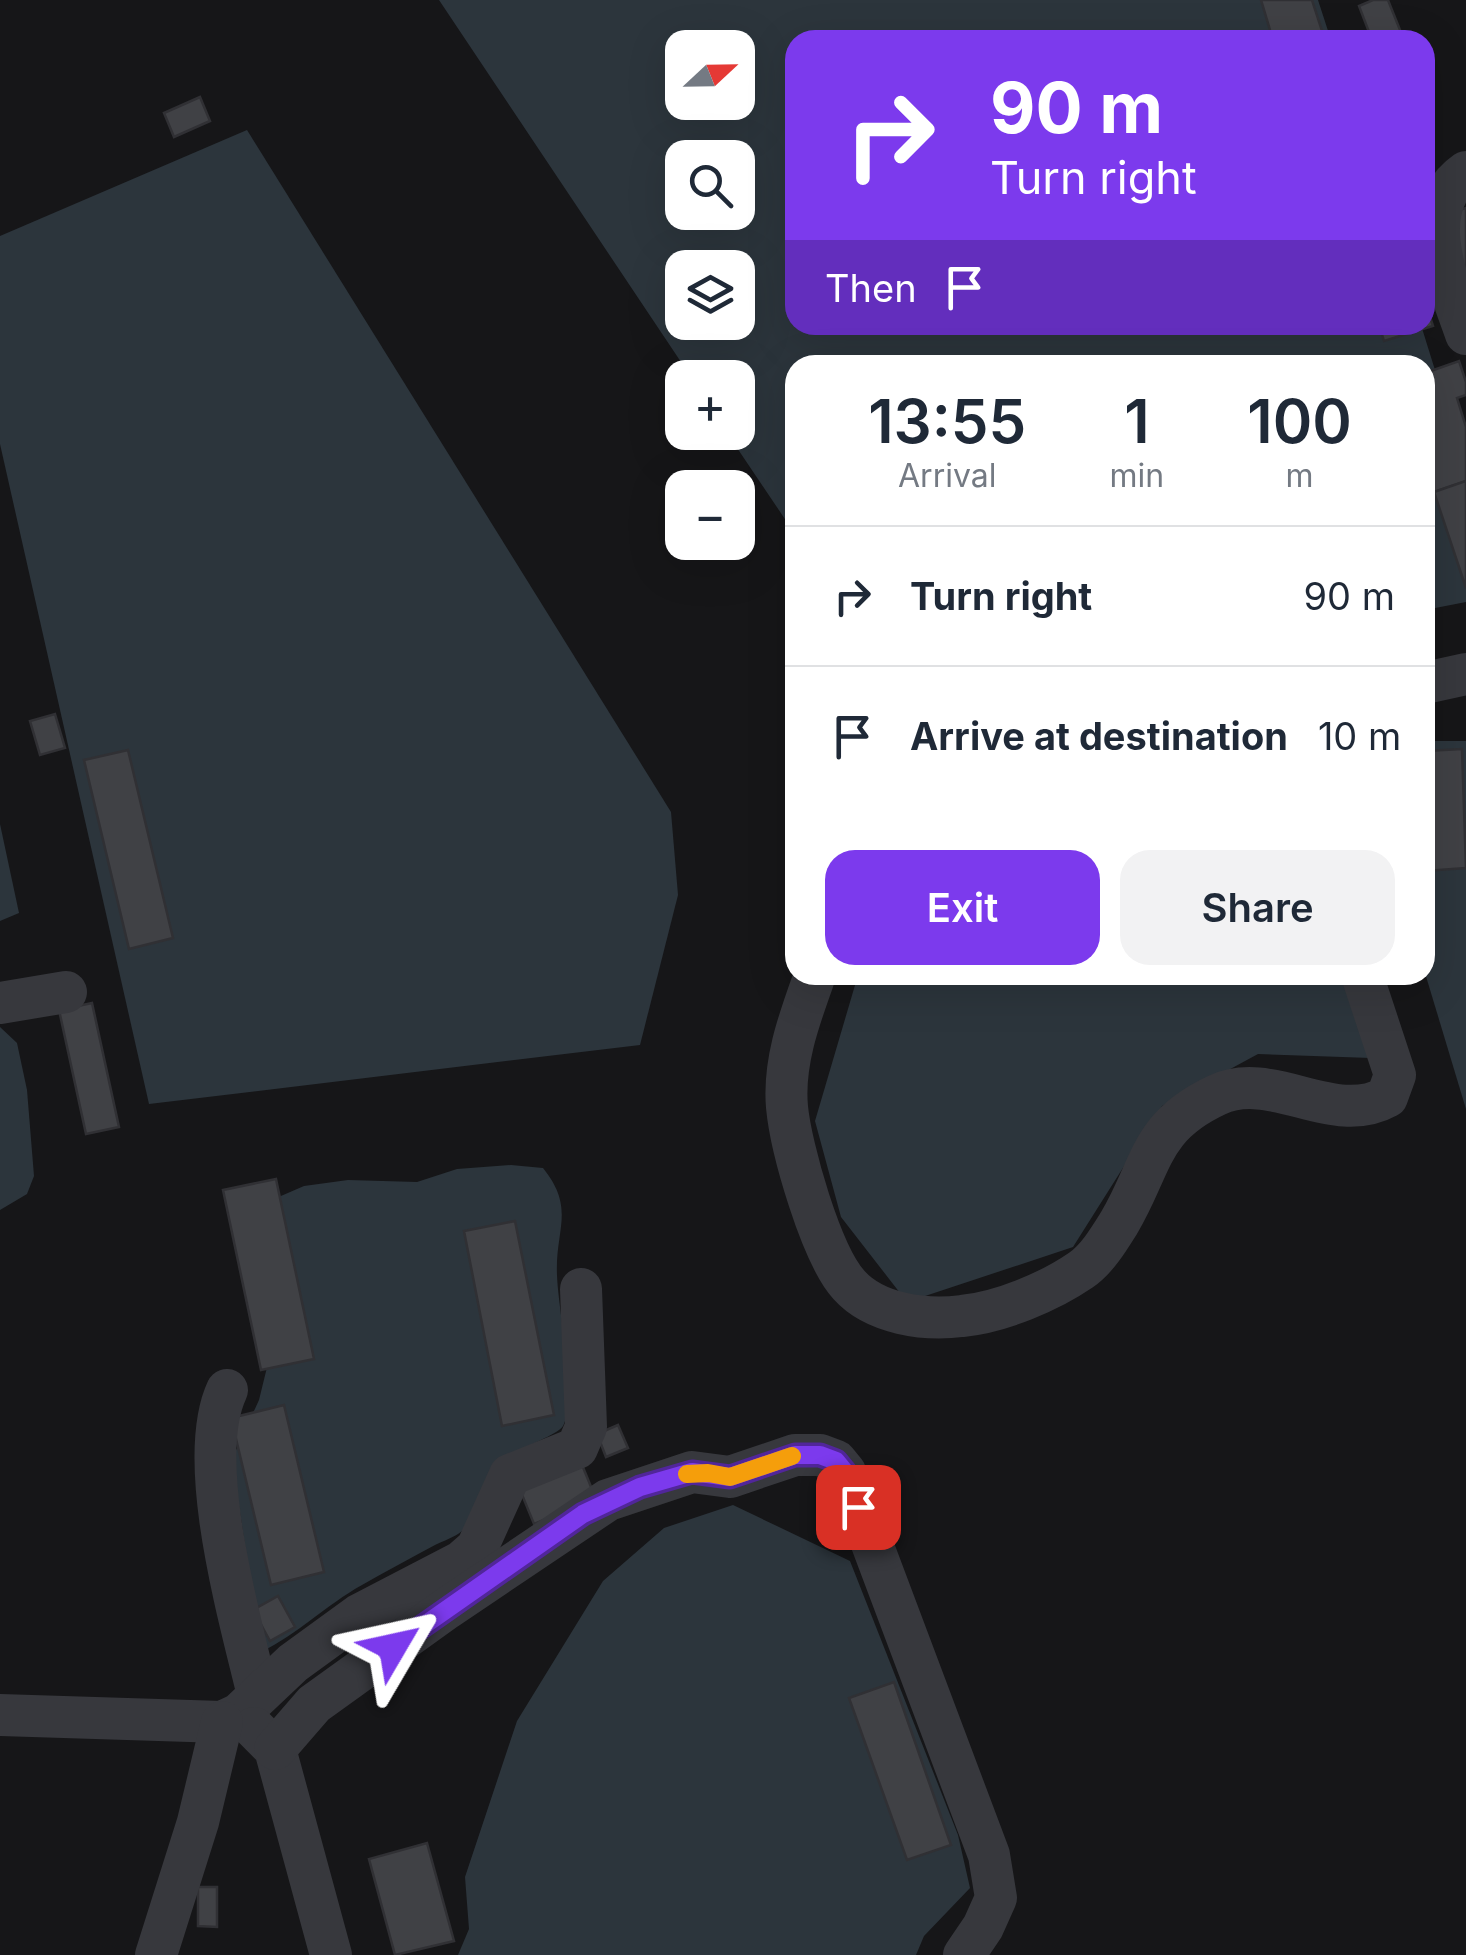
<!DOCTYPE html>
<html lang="en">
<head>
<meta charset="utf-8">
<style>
	:root { --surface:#fff; --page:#f2f2f3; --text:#1f2937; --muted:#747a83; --line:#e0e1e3; --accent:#7c3aed }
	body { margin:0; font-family:Inter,sans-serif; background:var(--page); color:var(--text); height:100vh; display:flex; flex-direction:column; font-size:38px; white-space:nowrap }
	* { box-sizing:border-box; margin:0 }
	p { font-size:32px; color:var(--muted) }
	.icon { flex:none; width:55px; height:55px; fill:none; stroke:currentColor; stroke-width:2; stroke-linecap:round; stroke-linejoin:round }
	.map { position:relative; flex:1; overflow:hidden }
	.side { position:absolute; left:785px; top:355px; width:650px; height:630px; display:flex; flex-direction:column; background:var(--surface); border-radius:30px; box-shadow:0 10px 40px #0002 }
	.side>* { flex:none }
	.guide { position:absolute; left:785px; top:30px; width:650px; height:305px; border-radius:30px; box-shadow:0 10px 40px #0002; background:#7c3aed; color:#fff; overflow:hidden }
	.needle { width:65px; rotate:68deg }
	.tools { position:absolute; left:665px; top:30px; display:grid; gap:20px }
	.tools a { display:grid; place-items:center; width:90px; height:90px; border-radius:20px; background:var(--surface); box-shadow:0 10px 40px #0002; font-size:50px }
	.pin { position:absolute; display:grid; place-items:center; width:85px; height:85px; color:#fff; margin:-42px; border-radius:20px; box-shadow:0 5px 15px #0006 }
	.me { position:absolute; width:110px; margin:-55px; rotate:54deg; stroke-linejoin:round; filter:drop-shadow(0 0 8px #0008) }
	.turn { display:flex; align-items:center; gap:35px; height:210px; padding:0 40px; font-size:45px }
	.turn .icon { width:130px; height:130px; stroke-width:2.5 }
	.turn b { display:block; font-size:70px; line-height:85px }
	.then { display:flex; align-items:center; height:95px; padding:0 40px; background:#0003; gap:20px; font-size:38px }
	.eta { display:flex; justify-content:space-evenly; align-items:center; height:170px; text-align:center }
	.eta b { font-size:60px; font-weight:600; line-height:70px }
	.cta { display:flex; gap:20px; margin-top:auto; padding:20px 40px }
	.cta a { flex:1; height:115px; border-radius:30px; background:var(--accent); color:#fff; font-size:40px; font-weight:600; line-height:115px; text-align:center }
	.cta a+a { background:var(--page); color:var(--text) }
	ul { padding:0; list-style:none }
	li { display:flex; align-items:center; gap:30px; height:140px; padding:0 40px; border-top:2px solid var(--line) }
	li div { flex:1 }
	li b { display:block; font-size:38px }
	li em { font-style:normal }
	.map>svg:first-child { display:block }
	.water { fill:#2c353c; fill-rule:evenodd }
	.building { fill:#404145; stroke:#303034; stroke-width:2.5 }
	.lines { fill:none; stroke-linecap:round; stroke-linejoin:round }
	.minor { stroke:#37383d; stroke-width:42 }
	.route-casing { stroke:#51269a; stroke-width:25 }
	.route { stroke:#7c3aed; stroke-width:18 }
	.slow { stroke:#f59e0b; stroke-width:18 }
</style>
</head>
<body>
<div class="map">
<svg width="1466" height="1955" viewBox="0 0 1466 1955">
	<rect width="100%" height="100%" fill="#161618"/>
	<!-- water -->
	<g class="water">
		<path d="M439,0H1318L1331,40H795V325H1421L1466,470V602L1425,610V365H795V534L727,433L738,432V378L691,377ZM682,48H738V102H682ZM682,158H738V212H682ZM682,268H738V322H682Z"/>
		<polygon points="247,130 671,812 678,895 640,1045 149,1104 0,444 0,236"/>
		<polygon points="1425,741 1466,741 1466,1109 1425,973"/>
		<polygon points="0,824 19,913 0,921"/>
		<polygon points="858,975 1340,975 1371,1058 1258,1054 1162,1106 1073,1247 907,1302 841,1217 815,1121"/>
		<polygon points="0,1027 17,1043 27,1090 34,1176 27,1194 0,1210"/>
		<path d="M511,1165L543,1168C576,1209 555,1229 557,1275C558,1309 577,1400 563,1426C556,1437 514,1448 500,1465C483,1483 479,1514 462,1531C455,1537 443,1541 435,1545C411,1558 386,1571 362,1585C326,1605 298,1634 261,1652L232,1459L259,1400L270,1355L274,1199L304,1186L348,1180L417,1182L457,1169Z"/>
		<polygon points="733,1505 850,1561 958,1835 970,1888 924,1936 916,1955 458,1955 469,1929 465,1877 517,1721 603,1581 664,1528"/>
	</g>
	<!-- building -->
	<g class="building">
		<polygon points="1261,0 1312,0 1325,40 1273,40"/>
		<polygon points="1373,0 1388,0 1404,40 1372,40 1359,6"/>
		<polygon points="200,97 210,121 174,137 164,113"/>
		<polygon points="1466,208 1466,293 1444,214"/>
		<polygon points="1425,302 1433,326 1384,341 1379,325 1425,325"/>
		<polygon points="1459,361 1466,382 1466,395 1457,398 1466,427 1466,481 1434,492 1425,465 1425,373"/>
		<polygon points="1466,481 1466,588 1434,492"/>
		<polygon points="55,714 65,748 40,755 30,721"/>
		<polygon points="1462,749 1466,868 1425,871 1425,751"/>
		<polygon points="128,750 173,938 129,949 84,760"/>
		<polygon points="92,1003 119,1127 86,1134 59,1010"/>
		<polygon points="276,1179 314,1359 261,1370 223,1190"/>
		<polygon points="515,1221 554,1415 502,1426 464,1231"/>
		<polygon points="284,1405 324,1572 271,1585 231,1418"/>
		<polygon points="618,1425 628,1448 606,1457 597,1434"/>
		<polygon points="578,1455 596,1499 534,1524 516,1480"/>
		<polygon points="278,1596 295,1627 270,1641 253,1610"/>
		<polygon points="894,1682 951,1845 907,1860 849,1698"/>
		<polygon points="427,1843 454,1941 395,1955 369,1859"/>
		<polygon points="198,1887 217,1887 217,1927 198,1926"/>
	</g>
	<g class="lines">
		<!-- minor -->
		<g class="minor">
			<path d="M1466,172C1414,208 1450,288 1466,334"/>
			<polyline points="1425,683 1466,674"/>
			<path d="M815,975C800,1017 783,1061 787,1107C791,1149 821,1254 849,1285C875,1314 925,1321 962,1316C1001,1312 1049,1292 1081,1270C1097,1259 1109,1239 1119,1223C1153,1166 1148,1127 1217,1095C1272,1069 1333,1127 1387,1097L1395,1075L1362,975"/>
			<polyline points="0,1003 66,992"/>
			<path d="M227,1390C194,1460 240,1619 258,1695"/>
			<polyline points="0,1715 222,1722 239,1714 293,1663 359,1615 461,1562 477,1548 510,1475 577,1448 586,1427 581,1289"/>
			<polyline points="254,1728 275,1749 331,1955"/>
			<polyline points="275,1749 314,1704 446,1609 608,1500 692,1472 730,1477 795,1455 820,1455 836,1461 845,1472 989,1855 996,1898 983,1927 964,1955"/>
			<polyline points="156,1955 198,1822 222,1722"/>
		</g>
	</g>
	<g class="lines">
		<!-- route casing -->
		<g class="route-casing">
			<polyline id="route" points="393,1647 583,1514 640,1487 692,1472 730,1477 795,1455 820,1455 836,1461 845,1472 858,1507"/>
		</g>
		<!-- route -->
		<use href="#route" class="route"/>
		<!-- slow -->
		<polyline class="slow" points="687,1474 708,1473 730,1477 792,1456"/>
	</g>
</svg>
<div class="tools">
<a><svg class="needle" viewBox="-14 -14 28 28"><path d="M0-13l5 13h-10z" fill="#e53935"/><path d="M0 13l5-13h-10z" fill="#747a83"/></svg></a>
<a><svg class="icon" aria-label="search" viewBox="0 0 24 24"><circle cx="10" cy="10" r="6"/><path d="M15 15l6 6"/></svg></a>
<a><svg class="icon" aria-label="layers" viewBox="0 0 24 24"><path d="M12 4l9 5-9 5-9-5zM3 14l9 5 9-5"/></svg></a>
<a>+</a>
<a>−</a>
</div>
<div class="pin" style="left:858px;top:1507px;background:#d93025"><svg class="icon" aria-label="arrive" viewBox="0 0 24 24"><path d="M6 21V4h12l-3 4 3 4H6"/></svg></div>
<svg class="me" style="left:393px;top:1647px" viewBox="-20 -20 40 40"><path d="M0-17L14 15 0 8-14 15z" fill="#7c3aed" stroke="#fff" stroke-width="4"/></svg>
<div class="guide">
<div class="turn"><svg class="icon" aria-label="right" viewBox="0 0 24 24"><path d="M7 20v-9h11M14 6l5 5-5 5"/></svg><div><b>90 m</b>Turn right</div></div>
<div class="then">Then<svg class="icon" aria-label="arrive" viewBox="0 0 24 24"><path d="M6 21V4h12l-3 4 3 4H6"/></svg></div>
</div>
<section class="side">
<div class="eta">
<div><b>13:55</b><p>Arrival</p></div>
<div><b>1</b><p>min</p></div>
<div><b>100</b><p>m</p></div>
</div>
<ul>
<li><svg class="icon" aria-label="right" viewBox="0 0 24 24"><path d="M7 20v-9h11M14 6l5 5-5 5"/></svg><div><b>Turn right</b></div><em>90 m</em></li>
<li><svg class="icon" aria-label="arrive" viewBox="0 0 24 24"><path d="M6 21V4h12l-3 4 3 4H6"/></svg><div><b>Arrive at destination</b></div><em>10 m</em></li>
</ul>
<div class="cta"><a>Exit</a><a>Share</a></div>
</section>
</div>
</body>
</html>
